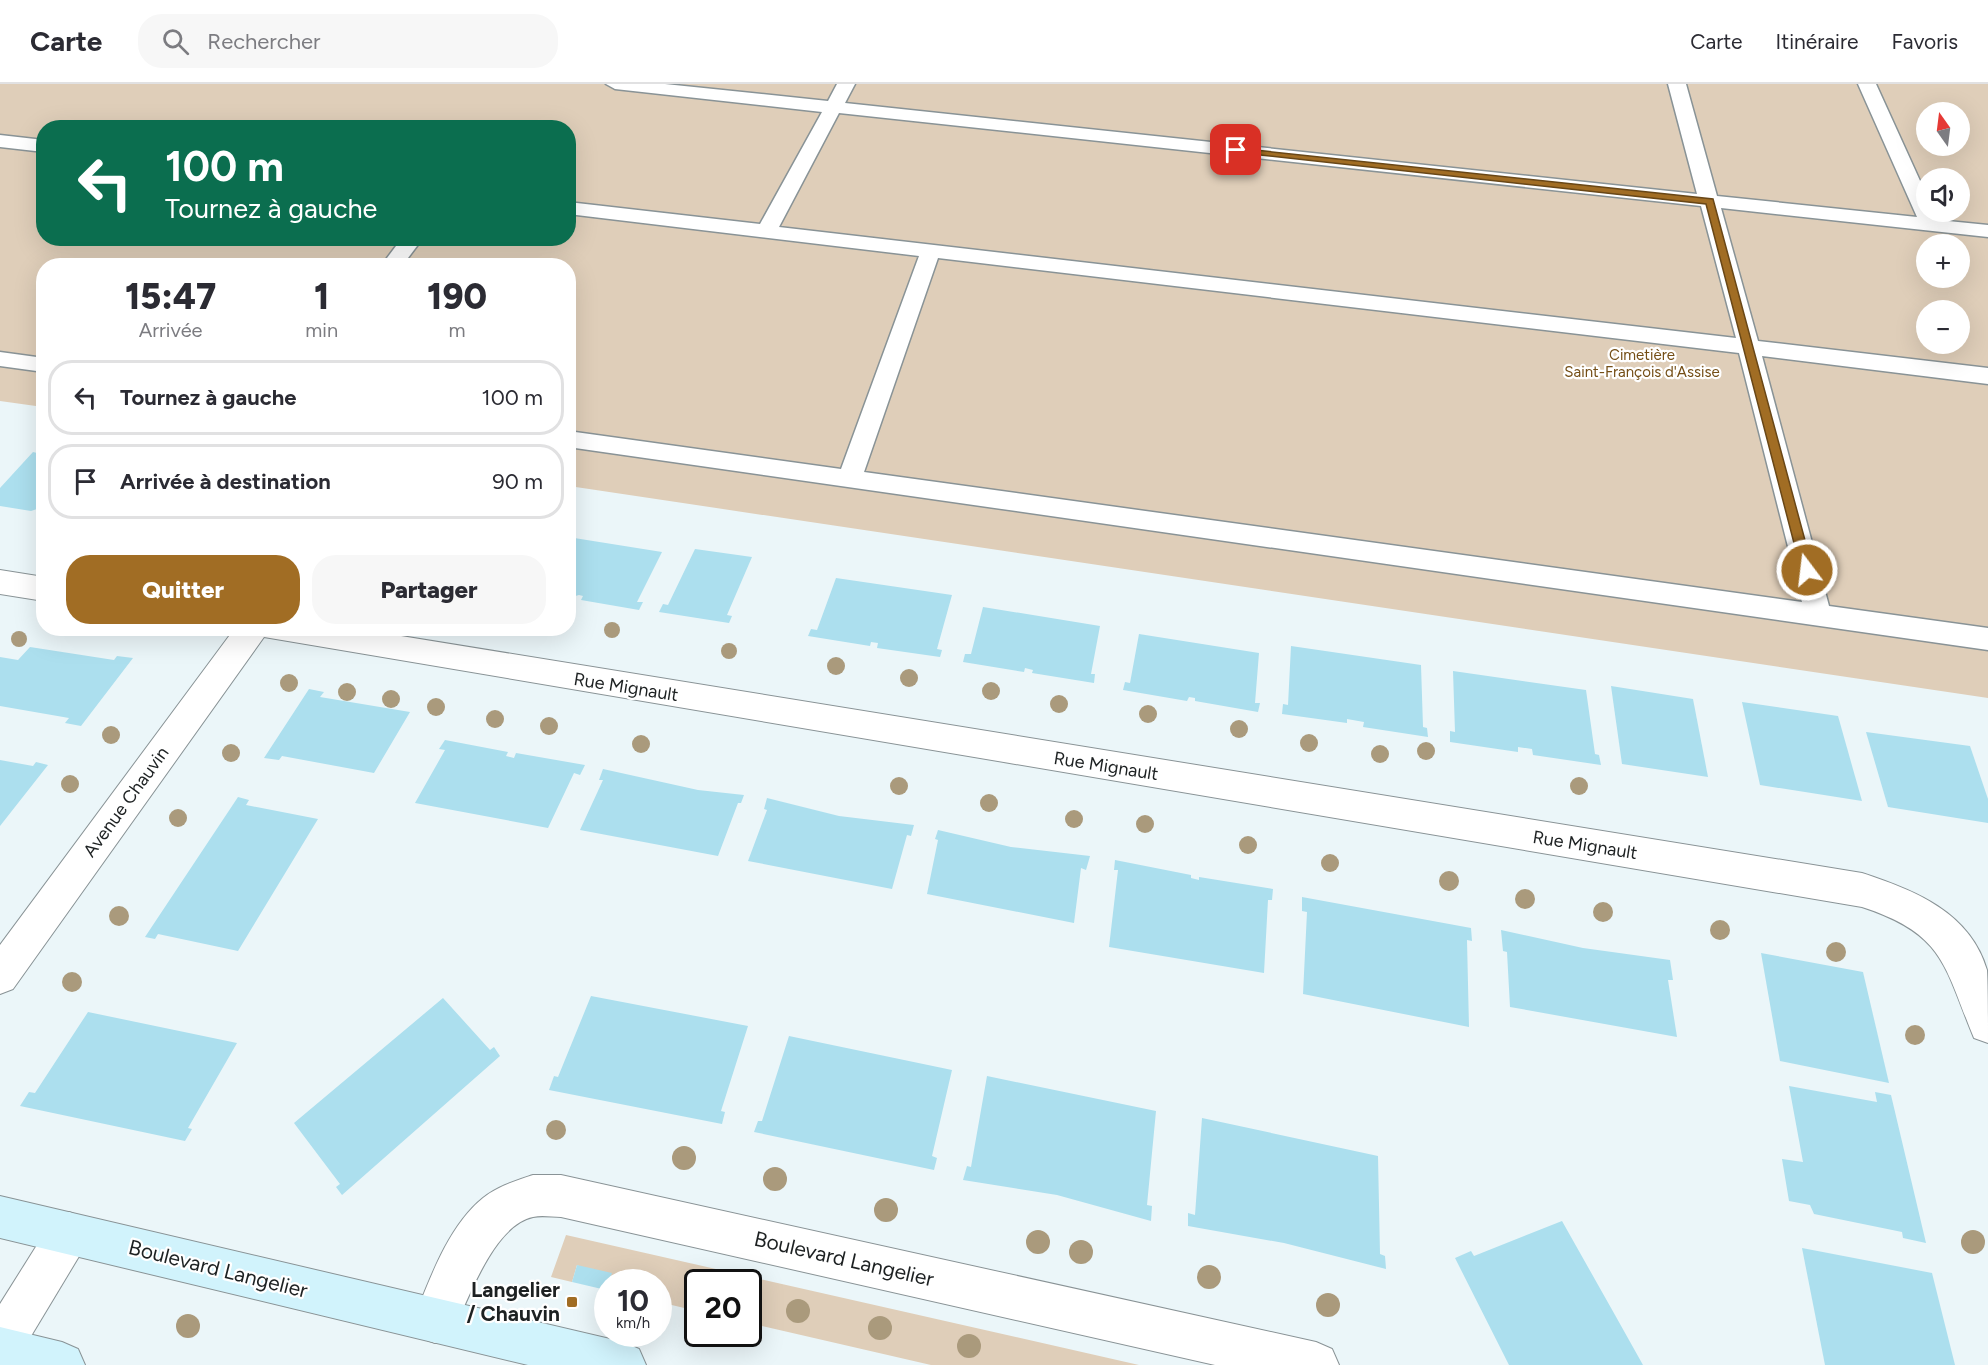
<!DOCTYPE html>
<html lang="fr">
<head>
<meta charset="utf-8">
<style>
	:root { --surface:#fff; --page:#f7f7f7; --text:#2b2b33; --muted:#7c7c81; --line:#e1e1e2; --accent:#a16d24 }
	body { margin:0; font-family:Figtree,sans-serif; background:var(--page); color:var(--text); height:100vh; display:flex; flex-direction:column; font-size:22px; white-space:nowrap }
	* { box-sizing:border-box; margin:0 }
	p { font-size:20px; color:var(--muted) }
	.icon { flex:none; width:33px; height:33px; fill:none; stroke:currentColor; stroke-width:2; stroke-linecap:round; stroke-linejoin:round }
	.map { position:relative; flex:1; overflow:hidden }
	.side { position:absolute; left:36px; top:174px; width:540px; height:378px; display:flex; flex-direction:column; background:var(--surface); border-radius:24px; box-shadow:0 6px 24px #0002 }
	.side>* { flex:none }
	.top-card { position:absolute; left:36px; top:36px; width:540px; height:126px; border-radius:24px; box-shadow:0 6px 24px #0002; background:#0b6e4f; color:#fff; overflow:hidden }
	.needle { width:39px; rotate:346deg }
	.controls { position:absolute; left:1916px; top:18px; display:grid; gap:12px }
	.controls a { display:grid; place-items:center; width:54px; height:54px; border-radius:50%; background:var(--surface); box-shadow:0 6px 24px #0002; font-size:30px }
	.speed { position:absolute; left:594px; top:1185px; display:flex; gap:12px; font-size:30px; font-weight:700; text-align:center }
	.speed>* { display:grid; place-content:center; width:78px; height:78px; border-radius:50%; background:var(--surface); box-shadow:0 6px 24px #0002; line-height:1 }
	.speed small { font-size:15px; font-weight:400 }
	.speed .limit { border:3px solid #111; border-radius:9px; background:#fff; color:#111 }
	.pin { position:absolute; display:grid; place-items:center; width:51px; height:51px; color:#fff; margin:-26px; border-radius:12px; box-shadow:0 3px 9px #0006 }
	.me { position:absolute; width:66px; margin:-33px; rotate:345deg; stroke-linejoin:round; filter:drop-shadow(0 0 4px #0008) }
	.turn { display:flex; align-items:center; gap:21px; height:126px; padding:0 30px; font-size:27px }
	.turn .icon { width:78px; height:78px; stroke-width:2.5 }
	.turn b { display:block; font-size:42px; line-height:51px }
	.eta { display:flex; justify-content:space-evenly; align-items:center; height:102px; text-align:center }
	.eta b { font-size:36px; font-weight:800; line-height:42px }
	.button { display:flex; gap:12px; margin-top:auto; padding:12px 30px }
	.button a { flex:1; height:69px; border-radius:24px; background:var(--accent); color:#fff; font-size:24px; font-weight:800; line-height:69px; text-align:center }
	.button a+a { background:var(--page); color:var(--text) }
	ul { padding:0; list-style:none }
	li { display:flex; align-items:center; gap:18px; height:75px; margin:0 12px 9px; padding:0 18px; border:3px solid var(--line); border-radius:24px }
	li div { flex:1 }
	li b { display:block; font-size:22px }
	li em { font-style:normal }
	header { display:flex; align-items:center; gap:36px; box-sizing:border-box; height:84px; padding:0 30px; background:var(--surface); border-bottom:2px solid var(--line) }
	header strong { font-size:28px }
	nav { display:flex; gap:33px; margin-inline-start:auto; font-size:21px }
	.search { width:420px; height:54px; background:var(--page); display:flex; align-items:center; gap:15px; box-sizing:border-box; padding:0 21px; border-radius:24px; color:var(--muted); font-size:22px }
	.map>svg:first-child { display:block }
	.green { fill:#dfceb9; fill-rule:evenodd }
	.building { fill:#acdfee }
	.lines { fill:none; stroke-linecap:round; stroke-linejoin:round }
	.lane-casing { stroke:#899396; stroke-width:3 }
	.street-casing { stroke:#899396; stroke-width:2 }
	.secondary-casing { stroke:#899396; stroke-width:2 }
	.lane { fill:#fff; fill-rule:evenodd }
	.street { fill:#fff; fill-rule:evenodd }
	.secondary { fill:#d1f3fc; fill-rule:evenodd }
	.tree { fill:#aa9a7c }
	.route { fill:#a16d24; stroke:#694717; stroke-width:1.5 }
	.poi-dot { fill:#a16d24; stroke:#fff; stroke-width:2 }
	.labels { text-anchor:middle; stroke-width:4.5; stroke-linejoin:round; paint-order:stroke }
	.far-park-label { font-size:15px; fill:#744e16; stroke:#fff }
	.street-label { font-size:18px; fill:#1d2122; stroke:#fff }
	.near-street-label { font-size:21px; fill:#1d2122; stroke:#fff }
	.near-poi-label { font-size:21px; font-weight:bold; fill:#1d2122; stroke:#fff; text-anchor:end }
</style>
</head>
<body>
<header>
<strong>Carte</strong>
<div class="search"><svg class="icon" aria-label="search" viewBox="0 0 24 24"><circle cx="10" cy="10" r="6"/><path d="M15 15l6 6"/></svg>Rechercher</div>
<nav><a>Carte</a><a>Itinéraire</a><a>Favoris</a></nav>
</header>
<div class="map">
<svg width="1988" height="1281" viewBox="0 0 1988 1281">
	<rect width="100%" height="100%" fill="#ebf6f9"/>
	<!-- green -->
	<g class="green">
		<path d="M0,0H1988V614L569,402L568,182H44L43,323L0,317ZM1926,28H1959V62H1926ZM44,44H568V154H44ZM1926,94H1959V128H1926ZM1926,160H1959V194H1926ZM1926,226H1959V260H1926Z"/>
		<polygon points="566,1151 1139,1281 931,1281 749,1239 748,1198 698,1198 697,1227 659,1218 658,1198 609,1198 577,1181 572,1198 551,1193"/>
	</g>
	<!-- building -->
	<g class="building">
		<polygon points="44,362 44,429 37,425 31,427 0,422 0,404 33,368 37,369"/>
		<polygon points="568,453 662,468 637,518 643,518 639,526 581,516 583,512 579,511 568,514"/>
		<polygon points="695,465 752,473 727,531 732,532 729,539 659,528 663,520 668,521"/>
		<polygon points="836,494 952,511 937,565 942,566 940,573 877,564 878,559 871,558 870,562 808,552 811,545 817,546"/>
		<polygon points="983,523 1100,542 1091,590 1095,590 1094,599 1032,589 1033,586 1025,584 1024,588 963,578 965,570 971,570"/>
		<polygon points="1139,550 1259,569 1255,619 1260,619 1258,628 1195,617 1195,614 1189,613 1187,617 1123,606 1125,598 1130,599"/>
		<polygon points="1291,562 1421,581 1423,643 1427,644 1428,653 1363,643 1364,638 1347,635 1347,639 1282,630 1283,620 1288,621"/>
		<polygon points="30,563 114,576 117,572 133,574 81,642 65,639 69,634 0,622 0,573 18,576"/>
		<polygon points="1453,587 1586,606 1595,670 1599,671 1601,681 1533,671 1532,665 1518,663 1518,668 1450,658 1450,647 1455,648"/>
		<polygon points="1611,602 1693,615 1708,693 1622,680"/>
		<polygon points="309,605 324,608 320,613 410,628 374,689 282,672 279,676 264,674"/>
		<polygon points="1742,618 1838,632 1862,717 1760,701"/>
		<polygon points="1866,648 1970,662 1988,715 1988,739 1888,723"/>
		<polygon points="445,656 508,668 506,672 514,674 516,669 585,681 580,691 574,689 548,744 415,719 445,666 439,665"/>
		<polygon points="0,676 33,682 36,678 48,681 0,742"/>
		<polygon points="603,685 698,706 744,711 741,719 738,719 718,772 580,746 603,696 599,696"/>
		<polygon points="238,713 249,716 246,721 318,735 238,867 158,850 155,855 145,853"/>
		<polygon points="767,714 839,732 914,741 911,752 907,751 892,805 748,777 767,726 764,725"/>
		<polygon points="938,746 1011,763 1090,772 1086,786 1081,784 1074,839 927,810 938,756 935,755"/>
		<polygon points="1115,776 1191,791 1191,794 1199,796 1199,793 1273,805 1272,816 1268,816 1264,889 1109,863 1118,786 1114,786"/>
		<polygon points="1302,813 1471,844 1472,857 1467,856 1469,943 1303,910 1307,828 1302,827"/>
		<polygon points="1501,846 1583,864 1670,876 1673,896 1668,896 1677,953 1510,923 1507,868 1503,867"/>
		<polygon points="1761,869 1863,888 1889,999 1780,977"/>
		<polygon points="591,912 748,942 721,1027 725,1028 722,1040 549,1006 554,992 558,993"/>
		<polygon points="443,914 490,966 494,963 500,972 342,1111 336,1103 340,1100 294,1039"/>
		<polygon points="88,928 237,959 188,1044 192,1045 185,1057 20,1022 29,1008 35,1009"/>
		<polygon points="789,952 952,986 932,1072 937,1074 934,1086 754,1048 758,1037 762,1037"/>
		<polygon points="987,992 1156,1027 1147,1121 1152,1122 1151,1137 1057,1111 963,1096 967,1082 971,1083"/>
		<polygon points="1789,1002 1877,1018 1875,1008 1891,1011 1926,1159 1903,1154 1902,1148 1814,1130 1810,1121 1789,1117 1782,1075 1803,1078"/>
		<polygon points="1202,1034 1378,1072 1380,1170 1385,1172 1386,1185 1284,1159 1188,1142 1188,1129 1195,1131"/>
		<polygon points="1562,1137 1615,1231 1643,1281 1509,1281 1455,1174 1471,1167 1474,1172"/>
		<polygon points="1802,1164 1932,1189 1955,1281 1825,1281"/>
		<polygon points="577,1181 612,1189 606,1206 572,1198"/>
	</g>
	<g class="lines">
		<!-- lane casing -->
		<g class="lane-casing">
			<g id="lane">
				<path d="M606,0H665L828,17L837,0H855L845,19L1697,110L1668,0H1686L1717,112L1917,133L1858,0H1876L1926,110V128H1934L1938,136L1988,141V153L1721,124L1758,257L1988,284V300L1762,272L1829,522L1988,544V566L568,363V347L841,385L919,172L568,130V118L760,140L822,28L615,5ZM839,29L1701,122L1736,254L779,143ZM938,174L1739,269L1802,518L864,388Z"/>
				<polygon points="0,51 44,56 44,68 0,63"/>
				<polygon points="402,154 423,154 402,182 381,182"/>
				<polygon points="0,268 44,274 44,288 0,282"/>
			</g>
		</g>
		<!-- street casing -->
		<g class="street-casing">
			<g id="street">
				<polygon points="0,486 44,493 44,517 0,510"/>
				<path d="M235,544H352L1862,789C1914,806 1970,828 1987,886C1988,904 1988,939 1988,959L1974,954C1944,882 1945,850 1862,823L264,553L13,905L0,910V861Z"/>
				<path d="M533,1091H561L1316,1258L1332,1265L1339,1281H1215L561,1133C552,1133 542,1131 533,1133C493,1141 466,1220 451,1253L435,1259L419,1253L413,1237C429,1197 448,1142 483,1114C498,1102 515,1097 533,1091Z"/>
				<polygon points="69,1128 84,1134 90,1149 84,1164 16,1277 0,1281 0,1220 54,1134"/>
			</g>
		</g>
		<!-- secondary casing -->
		<g class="secondary-casing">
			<g id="secondary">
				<polygon points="0,1112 623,1258 639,1265 646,1281 528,1281 0,1154"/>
				<polygon points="0,1243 62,1258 78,1265 85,1281 0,1281"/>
			</g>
		</g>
		<!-- lane -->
		<use href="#lane" class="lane"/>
		<!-- street -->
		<use href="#street" class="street"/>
		<!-- secondary -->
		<use href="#secondary" class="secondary"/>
	</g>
	<!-- trees -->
	<g class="tree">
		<circle cx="612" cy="546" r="8"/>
		<circle cx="19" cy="555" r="8"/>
		<circle cx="729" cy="567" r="8"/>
		<circle cx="836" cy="582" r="9"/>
		<circle cx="909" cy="594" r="9"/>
		<circle cx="289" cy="599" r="9"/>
		<circle cx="991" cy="607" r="9"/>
		<circle cx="347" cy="608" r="9"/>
		<circle cx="391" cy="615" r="9"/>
		<circle cx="1059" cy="620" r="9"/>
		<circle cx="436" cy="623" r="9"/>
		<circle cx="1148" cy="630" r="9"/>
		<circle cx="495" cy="635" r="9"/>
		<circle cx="549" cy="642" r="9"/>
		<circle cx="1239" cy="645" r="9"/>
		<circle cx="111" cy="651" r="9"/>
		<circle cx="1309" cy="659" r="9"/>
		<circle cx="641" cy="660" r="9"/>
		<circle cx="1426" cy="667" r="9"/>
		<circle cx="231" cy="669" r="9"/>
		<circle cx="1380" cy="670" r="9"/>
		<circle cx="70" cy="700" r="9"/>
		<circle cx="899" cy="702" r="9"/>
		<circle cx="1579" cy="702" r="9"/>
		<circle cx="989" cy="719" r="9"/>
		<circle cx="178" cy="734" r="9"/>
		<circle cx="1074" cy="735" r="9"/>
		<circle cx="1145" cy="740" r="9"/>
		<circle cx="1248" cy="761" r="9"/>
		<circle cx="1330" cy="779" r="9"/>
		<circle cx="1449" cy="797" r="10"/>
		<circle cx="1525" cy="815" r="10"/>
		<circle cx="1603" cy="828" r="10"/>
		<circle cx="119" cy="832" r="10"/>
		<circle cx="1720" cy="846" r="10"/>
		<circle cx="1836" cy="868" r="10"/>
		<circle cx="72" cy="898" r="10"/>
		<circle cx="1915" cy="951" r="10"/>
		<circle cx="556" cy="1046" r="10"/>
		<circle cx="684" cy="1074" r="12"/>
		<circle cx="775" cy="1095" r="12"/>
		<circle cx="886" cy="1126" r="12"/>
		<circle cx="1038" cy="1158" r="12"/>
		<circle cx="1973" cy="1158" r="12"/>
		<circle cx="1081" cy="1168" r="12"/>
		<circle cx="1209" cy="1193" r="12"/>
		<circle cx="1328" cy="1221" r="12"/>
		<circle cx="798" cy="1227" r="12"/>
		<circle cx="188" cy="1242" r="12"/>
		<circle cx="880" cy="1244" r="12"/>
		<circle cx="969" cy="1262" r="12"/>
	</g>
	<!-- route -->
	<polygon class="route" points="1236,64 1713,115 1813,486 1811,490 1807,491 1801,486 1706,120 1233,68 1231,66"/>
	<!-- markers -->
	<rect class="poi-dot" x="566" y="1212" width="12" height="12" rx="3"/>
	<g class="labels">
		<!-- far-park labels -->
		<g class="far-park-label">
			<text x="1642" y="276">Cimetière<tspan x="1642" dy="17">Saint-François d'Assise</tspan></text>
		</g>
		<!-- street labels -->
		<g class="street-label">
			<text transform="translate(626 603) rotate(9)" y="6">Rue Mignault</text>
			<text transform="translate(1106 682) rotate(9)" y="6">Rue Mignault</text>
			<text transform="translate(126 718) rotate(-54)" y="6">Avenue Chauvin</text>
			<text transform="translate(1585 761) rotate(9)" y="6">Rue Mignault</text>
		</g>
		<!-- near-street labels -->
		<g class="near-street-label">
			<text transform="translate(844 1175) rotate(13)" y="7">Boulevard Langelier</text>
			<text transform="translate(218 1185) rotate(14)" y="7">Boulevard Langelier</text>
		</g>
		<!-- near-poi labels -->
		<g class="near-poi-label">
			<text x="560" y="1213">Langelier<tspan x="560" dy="24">/ Chauvin</tspan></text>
		</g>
	</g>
</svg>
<div class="controls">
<a><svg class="needle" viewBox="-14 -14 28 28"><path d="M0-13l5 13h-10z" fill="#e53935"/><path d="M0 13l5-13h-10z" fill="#7c7c81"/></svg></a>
<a><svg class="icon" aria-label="sound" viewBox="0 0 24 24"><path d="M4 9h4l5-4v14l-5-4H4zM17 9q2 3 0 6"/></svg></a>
<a>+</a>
<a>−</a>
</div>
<div class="speed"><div>10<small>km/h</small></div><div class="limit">20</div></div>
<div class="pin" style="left:1236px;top:66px;background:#d93025"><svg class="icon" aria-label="arrive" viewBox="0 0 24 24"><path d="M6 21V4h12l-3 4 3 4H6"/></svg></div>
<svg class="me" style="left:1807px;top:486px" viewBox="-20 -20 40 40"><circle r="17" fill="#a16d24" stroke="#fff" stroke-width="3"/><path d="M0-11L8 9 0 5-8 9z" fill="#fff"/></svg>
<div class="top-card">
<div class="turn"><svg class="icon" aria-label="left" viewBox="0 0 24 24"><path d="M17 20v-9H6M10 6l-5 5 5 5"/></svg><div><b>100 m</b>Tournez à gauche</div></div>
</div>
<section class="side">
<div class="eta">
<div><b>15:47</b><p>Arrivée</p></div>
<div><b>1</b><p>min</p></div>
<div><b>190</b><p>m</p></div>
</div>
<ul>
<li><svg class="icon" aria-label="left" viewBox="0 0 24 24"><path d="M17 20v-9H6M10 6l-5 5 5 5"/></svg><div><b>Tournez à gauche</b></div><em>100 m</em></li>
<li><svg class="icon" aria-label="arrive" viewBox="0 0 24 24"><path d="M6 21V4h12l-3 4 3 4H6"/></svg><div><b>Arrivée à destination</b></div><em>90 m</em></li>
</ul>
<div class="button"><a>Quitter</a><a>Partager</a></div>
</section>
</div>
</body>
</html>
